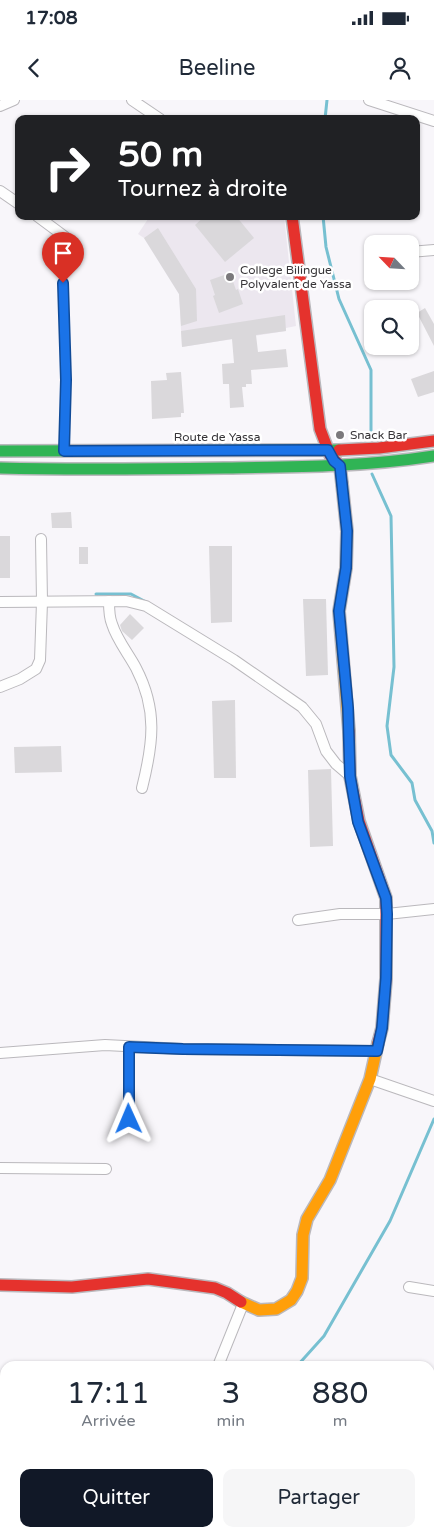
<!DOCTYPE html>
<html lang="fr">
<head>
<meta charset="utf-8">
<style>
	:root { --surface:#fff; --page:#f6f6f7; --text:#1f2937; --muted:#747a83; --accent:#111827 }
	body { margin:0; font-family:"Varela Round",sans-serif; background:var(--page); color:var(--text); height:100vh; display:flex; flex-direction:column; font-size:19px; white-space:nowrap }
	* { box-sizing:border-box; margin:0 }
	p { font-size:16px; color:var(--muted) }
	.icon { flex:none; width:28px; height:28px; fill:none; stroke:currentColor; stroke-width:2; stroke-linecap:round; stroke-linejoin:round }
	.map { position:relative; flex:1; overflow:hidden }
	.panel { position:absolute; left:0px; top:1261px; width:435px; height:176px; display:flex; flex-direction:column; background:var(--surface); border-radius:15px 15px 0 0; box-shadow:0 1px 4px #0004 }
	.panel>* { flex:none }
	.hud { position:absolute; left:15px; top:15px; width:405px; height:105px; border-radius:10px; box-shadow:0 1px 4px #0004; background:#202124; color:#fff; overflow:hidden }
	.needle { width:32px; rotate:295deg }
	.buttons { position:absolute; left:364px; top:135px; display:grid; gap:10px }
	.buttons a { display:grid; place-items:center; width:55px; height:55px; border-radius:10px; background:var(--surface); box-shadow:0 1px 4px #0004; font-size:25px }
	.pin { position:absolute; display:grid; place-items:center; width:42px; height:42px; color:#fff; margin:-51px -21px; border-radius:50% 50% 50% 0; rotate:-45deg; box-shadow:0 0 5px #0007 }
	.pin .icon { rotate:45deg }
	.me { position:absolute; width:55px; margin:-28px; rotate:359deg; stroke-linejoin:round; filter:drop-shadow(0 0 4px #0008) }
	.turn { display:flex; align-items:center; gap:18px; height:105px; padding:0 20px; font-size:22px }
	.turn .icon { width:65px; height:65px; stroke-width:2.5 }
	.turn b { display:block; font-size:35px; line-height:42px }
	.eta { display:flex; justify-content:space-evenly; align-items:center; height:85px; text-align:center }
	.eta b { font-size:30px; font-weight:600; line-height:35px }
	.primary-button { display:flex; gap:10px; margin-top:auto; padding:10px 20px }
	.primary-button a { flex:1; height:58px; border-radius:10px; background:var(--accent); color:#fff; font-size:20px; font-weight:600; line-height:58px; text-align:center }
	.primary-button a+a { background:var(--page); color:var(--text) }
	.status { display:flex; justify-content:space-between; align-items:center; height:35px; padding:0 25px; background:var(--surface); direction:ltr }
	.status svg { height:14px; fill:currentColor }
	header { display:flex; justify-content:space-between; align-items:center; height:65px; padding:0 20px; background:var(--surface); font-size:22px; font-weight:600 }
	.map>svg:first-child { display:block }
	.built { fill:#ece7ef }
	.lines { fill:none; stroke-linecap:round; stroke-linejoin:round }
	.stream { stroke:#77c0d1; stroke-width:3 }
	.building { fill:#dad8db }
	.lane-casing { stroke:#bab8bc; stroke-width:8 }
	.street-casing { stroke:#bab8bc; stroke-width:12 }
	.fast-casing { stroke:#bab8bc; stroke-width:14 }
	.slow-casing { stroke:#bab8bc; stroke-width:14 }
	.jam-casing { stroke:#bab8bc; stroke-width:14 }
	.lane { stroke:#fefefe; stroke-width:5 }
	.street { stroke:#fefefe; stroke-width:10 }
	.fast { stroke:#30b455; stroke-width:11 }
	.slow { stroke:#ff9f0a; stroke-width:11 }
	.jam { stroke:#e5322d; stroke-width:11 }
	.route-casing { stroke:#114b97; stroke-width:12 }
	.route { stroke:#1a73e8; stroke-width:9 }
	.poi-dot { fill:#7b797c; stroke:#fff; stroke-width:2 }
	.labels { text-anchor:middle; stroke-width:5; stroke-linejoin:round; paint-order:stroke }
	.poi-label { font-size:12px; fill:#373538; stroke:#fff; text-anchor:start }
	.street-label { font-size:12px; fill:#373538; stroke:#fff }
</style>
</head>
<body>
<div class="status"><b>17:08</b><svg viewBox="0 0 49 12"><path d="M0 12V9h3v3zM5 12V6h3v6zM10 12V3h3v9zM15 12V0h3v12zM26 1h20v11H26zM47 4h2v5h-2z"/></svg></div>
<header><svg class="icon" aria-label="back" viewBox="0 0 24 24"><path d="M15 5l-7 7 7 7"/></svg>Beeline<svg class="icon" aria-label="person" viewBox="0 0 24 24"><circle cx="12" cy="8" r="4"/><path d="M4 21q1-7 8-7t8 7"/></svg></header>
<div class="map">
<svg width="434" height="1437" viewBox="0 0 434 1437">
	<rect width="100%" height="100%" fill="#f8f6fa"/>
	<!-- built -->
	<polygon class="built" points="150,116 284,116 296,226 286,228 286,231 182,247 179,194 144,138 138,134"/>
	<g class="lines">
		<!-- stream -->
		<g class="stream">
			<polyline points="325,19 327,0"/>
			<polyline points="323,116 326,147 339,199 371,270 371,337"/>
			<polyline points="372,374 391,416 394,567 387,626 391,655 412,683 415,700 432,731 434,743"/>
			<polyline points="96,494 131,494 146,502"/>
			<polyline points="297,1266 324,1236 390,1121 434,1019"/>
			<polyline points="231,1437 231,1432"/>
		</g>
	</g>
	<!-- building -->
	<g class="building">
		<polygon points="205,116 236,116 254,138 225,162 195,125"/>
		<polygon points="158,128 196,189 197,221 181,226 179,194 144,138"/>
		<polygon points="230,173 236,190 238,189 243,204 219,213 213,196 215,195 210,180"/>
		<polygon points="425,208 434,224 434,246 417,213"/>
		<polygon points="285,215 286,231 256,235 258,252 286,249 288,267 251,270 252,284 246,284 246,287 242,287 244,307 230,308 229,284 223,284 222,264 234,263 232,239 182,247 181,231"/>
		<polygon points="434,271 434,292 418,297 411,279"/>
		<polygon points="181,272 184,313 181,313 181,317 152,319 151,281 167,280 166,273"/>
		<polygon points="71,412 72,428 52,428 51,413"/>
		<rect x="0" y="436" width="10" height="42"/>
		<polygon points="209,446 232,446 232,522 211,523"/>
		<rect x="79" y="447" width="9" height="17"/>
		<polygon points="303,499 326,499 328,575 306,576"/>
		<polygon points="130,514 144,528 132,540 122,531 120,525"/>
		<polygon points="235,600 236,678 214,678 212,601"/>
		<polygon points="61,646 62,672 15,673 14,647"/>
		<polygon points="331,669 333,746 310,747 308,670"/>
	</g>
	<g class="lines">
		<!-- lane casing -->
		<g class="lane-casing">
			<polyline id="lane" points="63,170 66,280 64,349"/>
		</g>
		<!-- street casing -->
		<g class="street-casing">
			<g id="street">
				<polyline points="132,0 160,19"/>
				<polyline points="369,0 434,21"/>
				<polyline points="0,6 14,0"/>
				<polyline points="0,91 19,104"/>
				<polyline points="37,116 72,142"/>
				<polyline points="410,152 434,150"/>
				<path d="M109,501C109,508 109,517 112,524C117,540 128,553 136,568C158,610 153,644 142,688"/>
				<polyline points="0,502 126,501 146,506 234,560 302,607 316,624 326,651 336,664 350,676"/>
				<polyline points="0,587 20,579 36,569 40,560 42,502 41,439"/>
				<polyline points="298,820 340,814 387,814 434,809"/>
				<polyline points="0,953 105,945 183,949 377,951"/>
				<polyline points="370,979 434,1001"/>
				<polyline points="129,1019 129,947"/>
				<polyline points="0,1068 106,1069"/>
				<polyline points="409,1187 434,1191"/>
				<polyline points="218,1266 243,1204"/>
				<polyline points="430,1291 434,1291"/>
				<polyline points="0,1350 5,1349"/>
				<polyline points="289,1432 291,1437"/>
				<polyline points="181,1437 181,1432"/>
				<polyline points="360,1437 360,1432"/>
			</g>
		</g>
		<!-- fast casing -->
		<g class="fast-casing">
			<g id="fast">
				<polyline points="0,351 339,350"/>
				<path d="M0,368C75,370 150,369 225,368C296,367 363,367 434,356"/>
			</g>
		</g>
		<!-- slow casing -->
		<g class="slow-casing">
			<g id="slow">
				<polyline points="342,384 347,431 346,468 339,511 349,631"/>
				<polyline points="241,1202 259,1210 276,1209 291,1200 297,1191 302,1178 303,1135 307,1119 330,1080 370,979 378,943"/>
			</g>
		</g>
		<!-- jam casing -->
		<g class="jam-casing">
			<g id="jam">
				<polyline points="292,116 320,329 330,355 340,366 342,384"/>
				<polyline points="339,350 379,348 434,341"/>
				<polyline points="349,631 350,676 359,721 386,798 386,879 382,928 378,943"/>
				<polyline points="0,1185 72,1187 148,1179 215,1188 227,1193 241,1202"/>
			</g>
		</g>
		<!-- lane -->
		<use href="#lane" class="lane"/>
		<!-- street -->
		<use href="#street" class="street"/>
		<!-- fast -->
		<use href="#fast" class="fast"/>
		<!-- slow -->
		<use href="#slow" class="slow"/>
		<!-- jam -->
		<use href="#jam" class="jam"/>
	</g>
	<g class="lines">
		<!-- route casing -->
		<g class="route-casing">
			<polyline id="route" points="63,183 66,280 64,351 328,350 334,361 340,366 347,431 346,468 339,511 348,608 350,676 358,722 386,798 387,814 386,878 382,928 377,951 183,949 129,947 129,1019"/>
		</g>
		<!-- route -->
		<use href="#route" class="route"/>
	</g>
	<!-- markers -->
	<g class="poi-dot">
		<circle cx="230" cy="177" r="5"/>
		<circle cx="340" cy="335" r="5"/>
	</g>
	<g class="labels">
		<!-- poi labels -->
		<g class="poi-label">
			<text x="240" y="174">College Bilingue<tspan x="240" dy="14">Polyvalent de Yassa</tspan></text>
			<text x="350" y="339">Snack Bar</text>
		</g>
		<!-- street labels -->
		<g class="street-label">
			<text x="217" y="341">Route de Yassa</text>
		</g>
	</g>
</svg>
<div class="buttons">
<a><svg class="needle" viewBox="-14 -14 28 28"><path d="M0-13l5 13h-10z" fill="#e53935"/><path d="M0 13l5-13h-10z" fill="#747a83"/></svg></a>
<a><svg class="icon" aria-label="search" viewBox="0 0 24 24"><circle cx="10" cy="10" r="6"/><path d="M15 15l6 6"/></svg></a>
</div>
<div class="pin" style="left:63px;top:183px;background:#d93025"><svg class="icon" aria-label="arrive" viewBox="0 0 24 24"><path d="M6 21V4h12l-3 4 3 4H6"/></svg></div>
<svg class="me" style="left:129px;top:1019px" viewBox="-20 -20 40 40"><path d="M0-17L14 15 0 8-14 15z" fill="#1a73e8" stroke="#fff" stroke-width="4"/></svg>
<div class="hud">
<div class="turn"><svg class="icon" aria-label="right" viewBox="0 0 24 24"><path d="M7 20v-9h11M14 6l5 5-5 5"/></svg><div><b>50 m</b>Tournez à droite</div></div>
</div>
<section class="panel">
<div class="eta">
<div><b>17:11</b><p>Arrivée</p></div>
<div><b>3</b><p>min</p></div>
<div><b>880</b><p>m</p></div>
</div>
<div class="primary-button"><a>Quitter</a><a>Partager</a></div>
</section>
</div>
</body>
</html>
